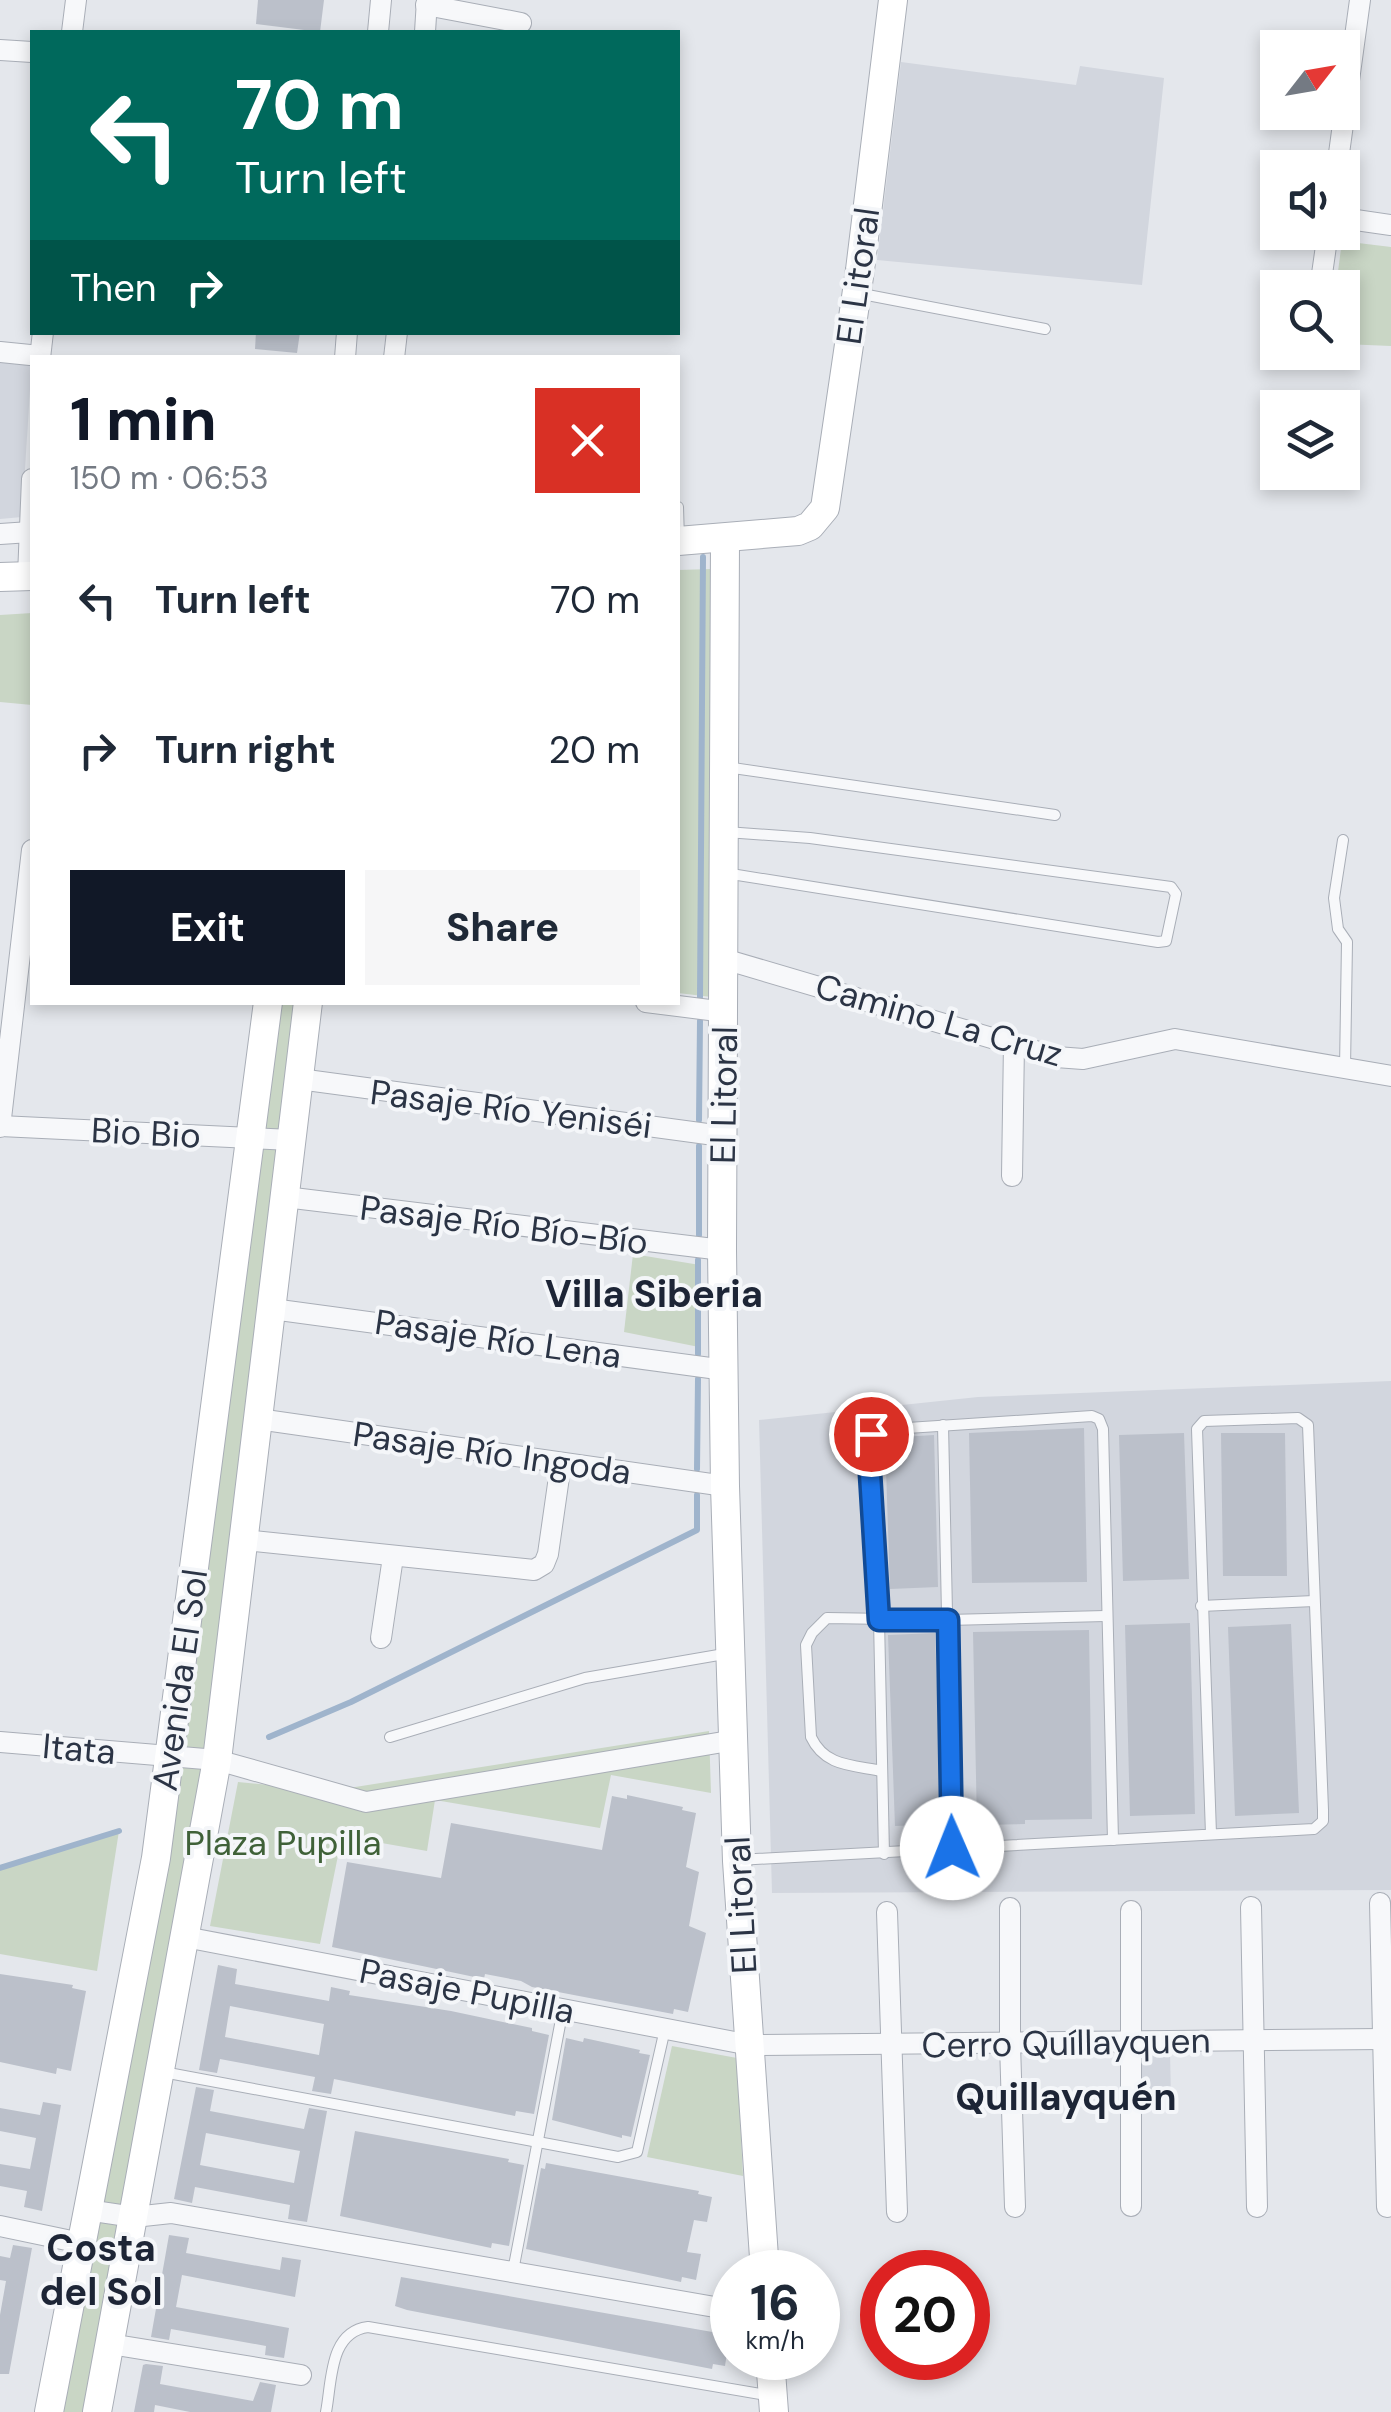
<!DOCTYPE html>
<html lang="en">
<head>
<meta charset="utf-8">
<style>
	:root { --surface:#fff; --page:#f6f6f7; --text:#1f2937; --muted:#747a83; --accent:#111827 }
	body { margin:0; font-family:"DM Sans",sans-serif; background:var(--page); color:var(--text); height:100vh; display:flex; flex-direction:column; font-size:38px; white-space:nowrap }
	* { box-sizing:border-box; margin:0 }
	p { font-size:32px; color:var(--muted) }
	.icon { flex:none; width:55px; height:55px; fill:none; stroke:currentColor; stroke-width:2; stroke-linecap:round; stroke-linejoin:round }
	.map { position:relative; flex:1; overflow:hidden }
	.side { position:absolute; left:30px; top:355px; width:650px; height:650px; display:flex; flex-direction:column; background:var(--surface); border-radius:0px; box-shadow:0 5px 15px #0003 }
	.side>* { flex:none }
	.hud { position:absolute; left:30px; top:30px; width:650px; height:305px; border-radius:0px; box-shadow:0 5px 15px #0003; background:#00695c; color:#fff; overflow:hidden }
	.needle { width:65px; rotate:59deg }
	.buttons { position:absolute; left:1260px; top:30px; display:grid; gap:20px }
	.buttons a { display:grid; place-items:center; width:100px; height:100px; border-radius:0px; background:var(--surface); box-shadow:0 5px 15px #0003; font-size:50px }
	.speed { position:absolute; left:710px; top:2250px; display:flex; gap:20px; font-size:50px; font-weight:700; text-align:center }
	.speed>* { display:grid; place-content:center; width:130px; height:130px; border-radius:50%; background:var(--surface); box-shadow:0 5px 15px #0003; line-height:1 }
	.speed small { font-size:25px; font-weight:400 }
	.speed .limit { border:15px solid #d22; background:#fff; color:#111 }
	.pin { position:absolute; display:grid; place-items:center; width:85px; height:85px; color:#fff; margin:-42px; border:5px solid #fff; border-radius:50%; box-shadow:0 2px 10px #0007 }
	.me { position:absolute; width:110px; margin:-55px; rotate:359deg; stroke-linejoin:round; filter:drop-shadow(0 0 8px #0008) }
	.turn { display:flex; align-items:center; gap:35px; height:210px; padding:0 40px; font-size:45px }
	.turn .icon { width:130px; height:130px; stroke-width:2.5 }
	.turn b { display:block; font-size:70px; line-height:85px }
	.then { display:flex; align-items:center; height:95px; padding:0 40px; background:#0003; gap:20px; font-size:38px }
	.round { display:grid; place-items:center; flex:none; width:105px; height:105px; border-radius:0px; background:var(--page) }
	.headline { display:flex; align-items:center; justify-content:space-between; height:170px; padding:0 40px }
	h1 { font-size:60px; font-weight:800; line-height:75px; color:var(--accent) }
	.cta { display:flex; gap:20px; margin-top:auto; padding:20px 40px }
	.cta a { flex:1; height:115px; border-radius:0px; background:var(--accent); color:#fff; font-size:40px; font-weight:800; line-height:115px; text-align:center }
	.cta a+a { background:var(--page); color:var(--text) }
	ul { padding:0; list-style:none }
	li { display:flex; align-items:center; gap:30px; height:150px; padding:0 40px }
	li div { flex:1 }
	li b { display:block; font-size:38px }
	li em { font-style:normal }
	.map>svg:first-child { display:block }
	.built { fill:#d2d6de }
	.green { fill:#c9d6c5 }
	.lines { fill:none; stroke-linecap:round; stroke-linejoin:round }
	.stream { stroke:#9fb4cc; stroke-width:6 }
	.building { fill:#bbc0ca; fill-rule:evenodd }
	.lane-casing { stroke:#a9aeb7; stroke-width:12 }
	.street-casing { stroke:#a9aeb7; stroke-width:22 }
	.secondary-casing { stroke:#a9aeb7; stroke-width:30 }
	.lane { stroke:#f7f8fa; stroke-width:10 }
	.street { stroke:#f7f8fa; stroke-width:20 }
	.secondary { stroke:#fff; stroke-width:28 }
	.route-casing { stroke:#114b97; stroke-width:25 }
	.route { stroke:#1a73e8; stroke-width:18 }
	.labels { text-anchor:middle; stroke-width:8; stroke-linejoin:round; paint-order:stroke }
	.street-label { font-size:35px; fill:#2b3445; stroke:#f4f6f9 }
	.park-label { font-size:35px; fill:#3f6138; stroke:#f4f6f9 }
	.neighbourhood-label { font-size:38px; font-weight:bold; fill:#1d2536; stroke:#f4f6f9 }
</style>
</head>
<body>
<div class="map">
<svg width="1391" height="2412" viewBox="0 0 1391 2412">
	<rect width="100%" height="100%" fill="#e4e7ec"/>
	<!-- built -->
	<g class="built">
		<polygon points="901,62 1076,85 1080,66 1164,78 1142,285 877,260"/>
		<polygon points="0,355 32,358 22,517 0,519"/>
		<polygon points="1391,1381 1391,1890 772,1893 759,1420 978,1397"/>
		<polygon points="1142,2051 1170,2052 1171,2097 1141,2098"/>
	</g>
	<!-- green -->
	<g class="green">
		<polygon points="1342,241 1391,247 1391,346 1343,344 1342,288 1336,287"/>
		<polygon points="712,569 720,998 678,993 678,570"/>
		<polygon points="32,613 32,705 0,702 0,615"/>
		<polygon points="274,1003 301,1003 218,1734 90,2412 57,2412"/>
		<polygon points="633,1254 700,1265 699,1347 624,1332"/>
		<polygon points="709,1731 711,1793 611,1775 600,1828 435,1800 427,1851 342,1836 320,1944 210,1926 238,1782 330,1791"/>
		<polygon points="119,1831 97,1971 0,1954 0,1868"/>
		<polygon points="672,2046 737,2058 743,2176 647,2157"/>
	</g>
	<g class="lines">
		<!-- stream -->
		<g class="stream">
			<polyline points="700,997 703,557"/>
			<polyline points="699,1120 700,1021"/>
			<polyline points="699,1235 699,1146"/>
			<polyline points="698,1354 698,1260"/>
			<polyline points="697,1469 698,1379"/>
			<polyline points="269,1737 351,1702 697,1530 697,1495"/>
			<polyline points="0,1868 119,1831"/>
		</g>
	</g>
	<!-- building -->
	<g class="building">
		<polygon points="258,0 324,0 320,32 256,24"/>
		<polygon points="256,332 300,332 297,353 255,349"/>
		<polygon points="1084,1428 1087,1582 972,1583 969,1433"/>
		<polygon points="1184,1433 1189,1579 1123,1581 1119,1435"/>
		<polygon points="1221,1433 1285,1433 1287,1576 1223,1576"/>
		<polygon points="934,1435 938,1587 890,1589 885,1438"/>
		<polygon points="1190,1623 1195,1814 1130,1816 1125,1625"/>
		<polygon points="1291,1624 1299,1813 1235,1816 1228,1627"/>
		<polygon points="1089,1630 1092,1819 1025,1820 1025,1824 977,1825 973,1632"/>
		<polygon points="935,1633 942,1824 895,1826 888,1635"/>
		<polygon points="627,1795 683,1807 682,1810 696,1813 686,1867 699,1872 689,1926 706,1933 688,2012 674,2009 673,2014 532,1987 521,1981 485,1974 484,1979 332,1947 347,1862 441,1878 451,1823 602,1850 612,1796 627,1799"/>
		<path d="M218,1965L237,1969L235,1984L329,2001L331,1987L350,1991L349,1995L451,2011L532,2028V2031L549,2035L534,2114L516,2111L515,2116L334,2079L331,2094L312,2091L315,2077L220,2059L217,2073L199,2070ZM230,2006L324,2024L319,2055L225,2037Z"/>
		<polygon points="0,1974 73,1985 72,1988 86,1991 71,2071 57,2068 56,2074 0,2062"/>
		<polygon points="566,2038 583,2042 584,2038 640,2050 639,2053 650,2055 631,2137 622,2135 622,2138 552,2120"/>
		<path d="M196,2087L214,2090L210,2111L304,2129L309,2108L327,2111L307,2222L288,2219L290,2205L195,2187L192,2203L174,2199ZM206,2133L300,2151L294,2183L200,2165Z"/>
		<polygon points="43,2102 61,2105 42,2211 24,2207 27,2191 0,2186 0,2164 30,2169 36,2138 0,2131 0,2108 40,2115"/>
		<polygon points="355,2131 509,2159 508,2162 524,2165 509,2246 492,2243 491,2248 340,2216"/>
		<polygon points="546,2163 699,2191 698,2194 712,2197 707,2222 694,2220 687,2252 701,2254 696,2280 682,2277 681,2282 526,2249 541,2168 545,2169"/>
		<polygon points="169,2235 189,2238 186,2253 280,2270 282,2257 301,2260 295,2297 182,2275 176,2307 289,2328 284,2358 265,2355 266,2346 171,2329 169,2340 151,2337"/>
		<polygon points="13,2245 32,2248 9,2374 0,2374 0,2315 6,2281 0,2280 0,2256 10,2258"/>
		<polygon points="401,2277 718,2333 718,2337 729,2339 725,2366 713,2364 712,2369 407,2310 395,2306"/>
		<polygon points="146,2364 163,2366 160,2384 253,2401 260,2382 276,2385 271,2412 190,2412 155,2405 154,2412 134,2412 143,2365"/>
	</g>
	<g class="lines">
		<!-- lane casing -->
		<g class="lane-casing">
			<g id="lane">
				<polyline points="857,293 1045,329"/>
				<polyline points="678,507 679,540"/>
				<polyline points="726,767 1055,815"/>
				<polyline points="1343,840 1334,898 1338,929 1347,942 1345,1068"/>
				<polyline points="725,873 1158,942 1166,941 1176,894 1171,887 810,838 726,832"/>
				<polyline points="943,1425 952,1848"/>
				<polyline points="1201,1606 1314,1601"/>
				<polyline points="390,1737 585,1678 730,1653"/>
				<path d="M882,1771C853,1765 825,1767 811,1737L806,1645L812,1633L827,1618L948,1620L1105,1616"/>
				<polyline points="884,1854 879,1620 868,1441 877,1430 1092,1416 1099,1419 1103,1429 1113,1840"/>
				<polyline points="738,1860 1314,1829 1323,1821 1323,1810 1308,1425 1298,1418 1204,1421 1197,1429 1211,1834"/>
				<polyline points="163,2072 618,2157 637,2152 665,2029"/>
				<polyline points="513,2271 563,2009"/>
				<path d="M326,2412C332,2381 329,2332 368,2327L772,2396"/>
			</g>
		</g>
		<!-- street casing -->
		<g class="street-casing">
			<g id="street">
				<polyline points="426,5 521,23"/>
				<polyline points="72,32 76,0"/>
				<polyline points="378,32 381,0"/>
				<polyline points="425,32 427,0"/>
				<polyline points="0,50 32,52"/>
				<polyline points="1337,168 1360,0"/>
				<polyline points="1342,218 1391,225"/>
				<polyline points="1320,288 1328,232"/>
				<polyline points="0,352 40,356"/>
				<polyline points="40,358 43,332"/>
				<polyline points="345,358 347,332"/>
				<polyline points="394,358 397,332"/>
				<polyline points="0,534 30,532"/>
				<polyline points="28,576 32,479"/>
				<polyline points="724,959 1056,1057 1083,1059 1175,1039 1391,1076"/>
				<polyline points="646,1002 725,1012"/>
				<polyline points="299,1079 722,1136"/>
				<polyline points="0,1126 292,1140"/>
				<polyline points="0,1127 32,850"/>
				<polyline points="1012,1176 1014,1043"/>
				<polyline points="285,1197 722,1250"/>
				<polyline points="272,1309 725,1370"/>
				<polyline points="258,1419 725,1486"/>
				<polyline points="244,1540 534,1570 544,1564 548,1554 561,1463"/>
				<polyline points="381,1638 393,1557"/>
				<polyline points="0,1742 217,1760 366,1802 735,1740"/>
				<polyline points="1380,1903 1387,2207"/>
				<polyline points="1251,1907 1257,2207"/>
				<polyline points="1010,1908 1010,2044 1015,2207"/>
				<polyline points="1131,1911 1131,2206"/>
				<polyline points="887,1912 897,2212"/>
				<polyline points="185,1937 750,2045 1382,2039"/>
				<polyline points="87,2210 134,2217 171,2213 732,2310"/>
				<polyline points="0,2226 81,2243"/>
				<polyline points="110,2344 301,2375"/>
			</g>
		</g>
		<!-- secondary casing -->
		<g class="secondary-casing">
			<g id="secondary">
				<polyline points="725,539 722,1250 725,1486 737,1861 765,2272"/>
				<polyline points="678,541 798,531 810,526 825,508 860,270 893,0"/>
				<polyline points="0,577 32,576"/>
				<polyline points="770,2358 774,2412"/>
				<polyline points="49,2412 156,1858 268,1002"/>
				<polyline points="97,2412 217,1760 308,1002"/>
			</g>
		</g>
		<!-- lane -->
		<use href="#lane" class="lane"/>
		<!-- street -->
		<use href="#street" class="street"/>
		<!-- secondary -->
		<use href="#secondary" class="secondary"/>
	</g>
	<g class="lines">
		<!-- route casing -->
		<g class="route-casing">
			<polyline id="route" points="871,1434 868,1441 879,1620 948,1620 952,1848"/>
		</g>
		<!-- route -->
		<use href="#route" class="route"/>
	</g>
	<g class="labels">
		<!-- street labels -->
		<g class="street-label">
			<text transform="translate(858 276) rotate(-82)" y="12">El Litoral</text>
			<text transform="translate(939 1020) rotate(16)" y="12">Camino La Cruz</text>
			<text transform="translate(724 1095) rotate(-89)" y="12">El Litoral</text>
			<text transform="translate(511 1109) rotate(7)" y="12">Pasaje Río Yeniséi</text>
			<text transform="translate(146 1133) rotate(3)" y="12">Bio Bio</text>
			<text transform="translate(504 1225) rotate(7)" y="12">Pasaje Río Bío-Bío</text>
			<text transform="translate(498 1339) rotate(8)" y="12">Pasaje Río Lena</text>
			<text transform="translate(492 1453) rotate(8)" y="12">Pasaje Río Ingoda</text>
			<text transform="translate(180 1680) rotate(-82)" y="12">Avenida El Sol</text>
			<text transform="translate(79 1749) rotate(5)" y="12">Itata</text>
			<text transform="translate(741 1905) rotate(-93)" y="12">El Litoral</text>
			<text transform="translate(467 1991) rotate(11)" y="12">Pasaje Pupilla</text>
			<text transform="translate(1066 2043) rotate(-1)" y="12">Cerro Quíllayquen</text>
		</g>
		<!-- park labels -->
		<g class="park-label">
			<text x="283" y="1855">Plaza Pupilla</text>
		</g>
		<!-- neighbourhood labels -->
		<g class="neighbourhood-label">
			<text x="654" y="1307">Villa Siberia</text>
			<text x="1066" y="2110">Quillayquén</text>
			<text x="101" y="2261">Costa<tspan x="101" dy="44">del Sol</tspan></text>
		</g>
	</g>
</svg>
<div class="buttons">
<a><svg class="needle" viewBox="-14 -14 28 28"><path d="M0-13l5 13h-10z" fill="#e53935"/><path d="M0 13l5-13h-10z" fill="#747a83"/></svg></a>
<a><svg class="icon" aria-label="sound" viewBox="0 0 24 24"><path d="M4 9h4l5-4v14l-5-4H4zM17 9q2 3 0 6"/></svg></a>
<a><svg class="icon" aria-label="search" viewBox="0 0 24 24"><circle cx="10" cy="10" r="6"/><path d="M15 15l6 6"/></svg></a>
<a><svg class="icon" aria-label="layers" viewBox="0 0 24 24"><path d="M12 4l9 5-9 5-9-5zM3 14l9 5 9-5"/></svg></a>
</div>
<div class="speed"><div>16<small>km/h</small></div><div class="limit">20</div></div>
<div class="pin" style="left:871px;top:1434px;background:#d93025"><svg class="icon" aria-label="arrive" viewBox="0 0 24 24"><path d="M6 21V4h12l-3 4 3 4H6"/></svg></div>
<svg class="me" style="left:952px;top:1848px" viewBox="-20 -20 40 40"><circle r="19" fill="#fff"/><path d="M0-13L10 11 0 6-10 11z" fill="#1a73e8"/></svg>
<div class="hud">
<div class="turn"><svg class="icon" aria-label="left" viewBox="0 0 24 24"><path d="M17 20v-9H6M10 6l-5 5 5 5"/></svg><div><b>70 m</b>Turn left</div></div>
<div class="then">Then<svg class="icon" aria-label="right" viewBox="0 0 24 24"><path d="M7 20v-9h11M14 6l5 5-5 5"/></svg></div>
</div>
<section class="side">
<div class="headline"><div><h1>1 min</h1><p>150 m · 06:53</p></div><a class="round" style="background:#d93025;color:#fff"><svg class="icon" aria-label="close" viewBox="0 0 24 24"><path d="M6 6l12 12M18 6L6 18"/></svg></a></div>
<ul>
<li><svg class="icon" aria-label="left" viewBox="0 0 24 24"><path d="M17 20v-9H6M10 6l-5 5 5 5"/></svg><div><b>Turn left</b></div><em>70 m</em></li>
<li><svg class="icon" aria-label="right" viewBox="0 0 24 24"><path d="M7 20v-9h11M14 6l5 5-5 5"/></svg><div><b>Turn right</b></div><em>20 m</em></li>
</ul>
<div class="cta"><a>Exit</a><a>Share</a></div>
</section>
</div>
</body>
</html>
